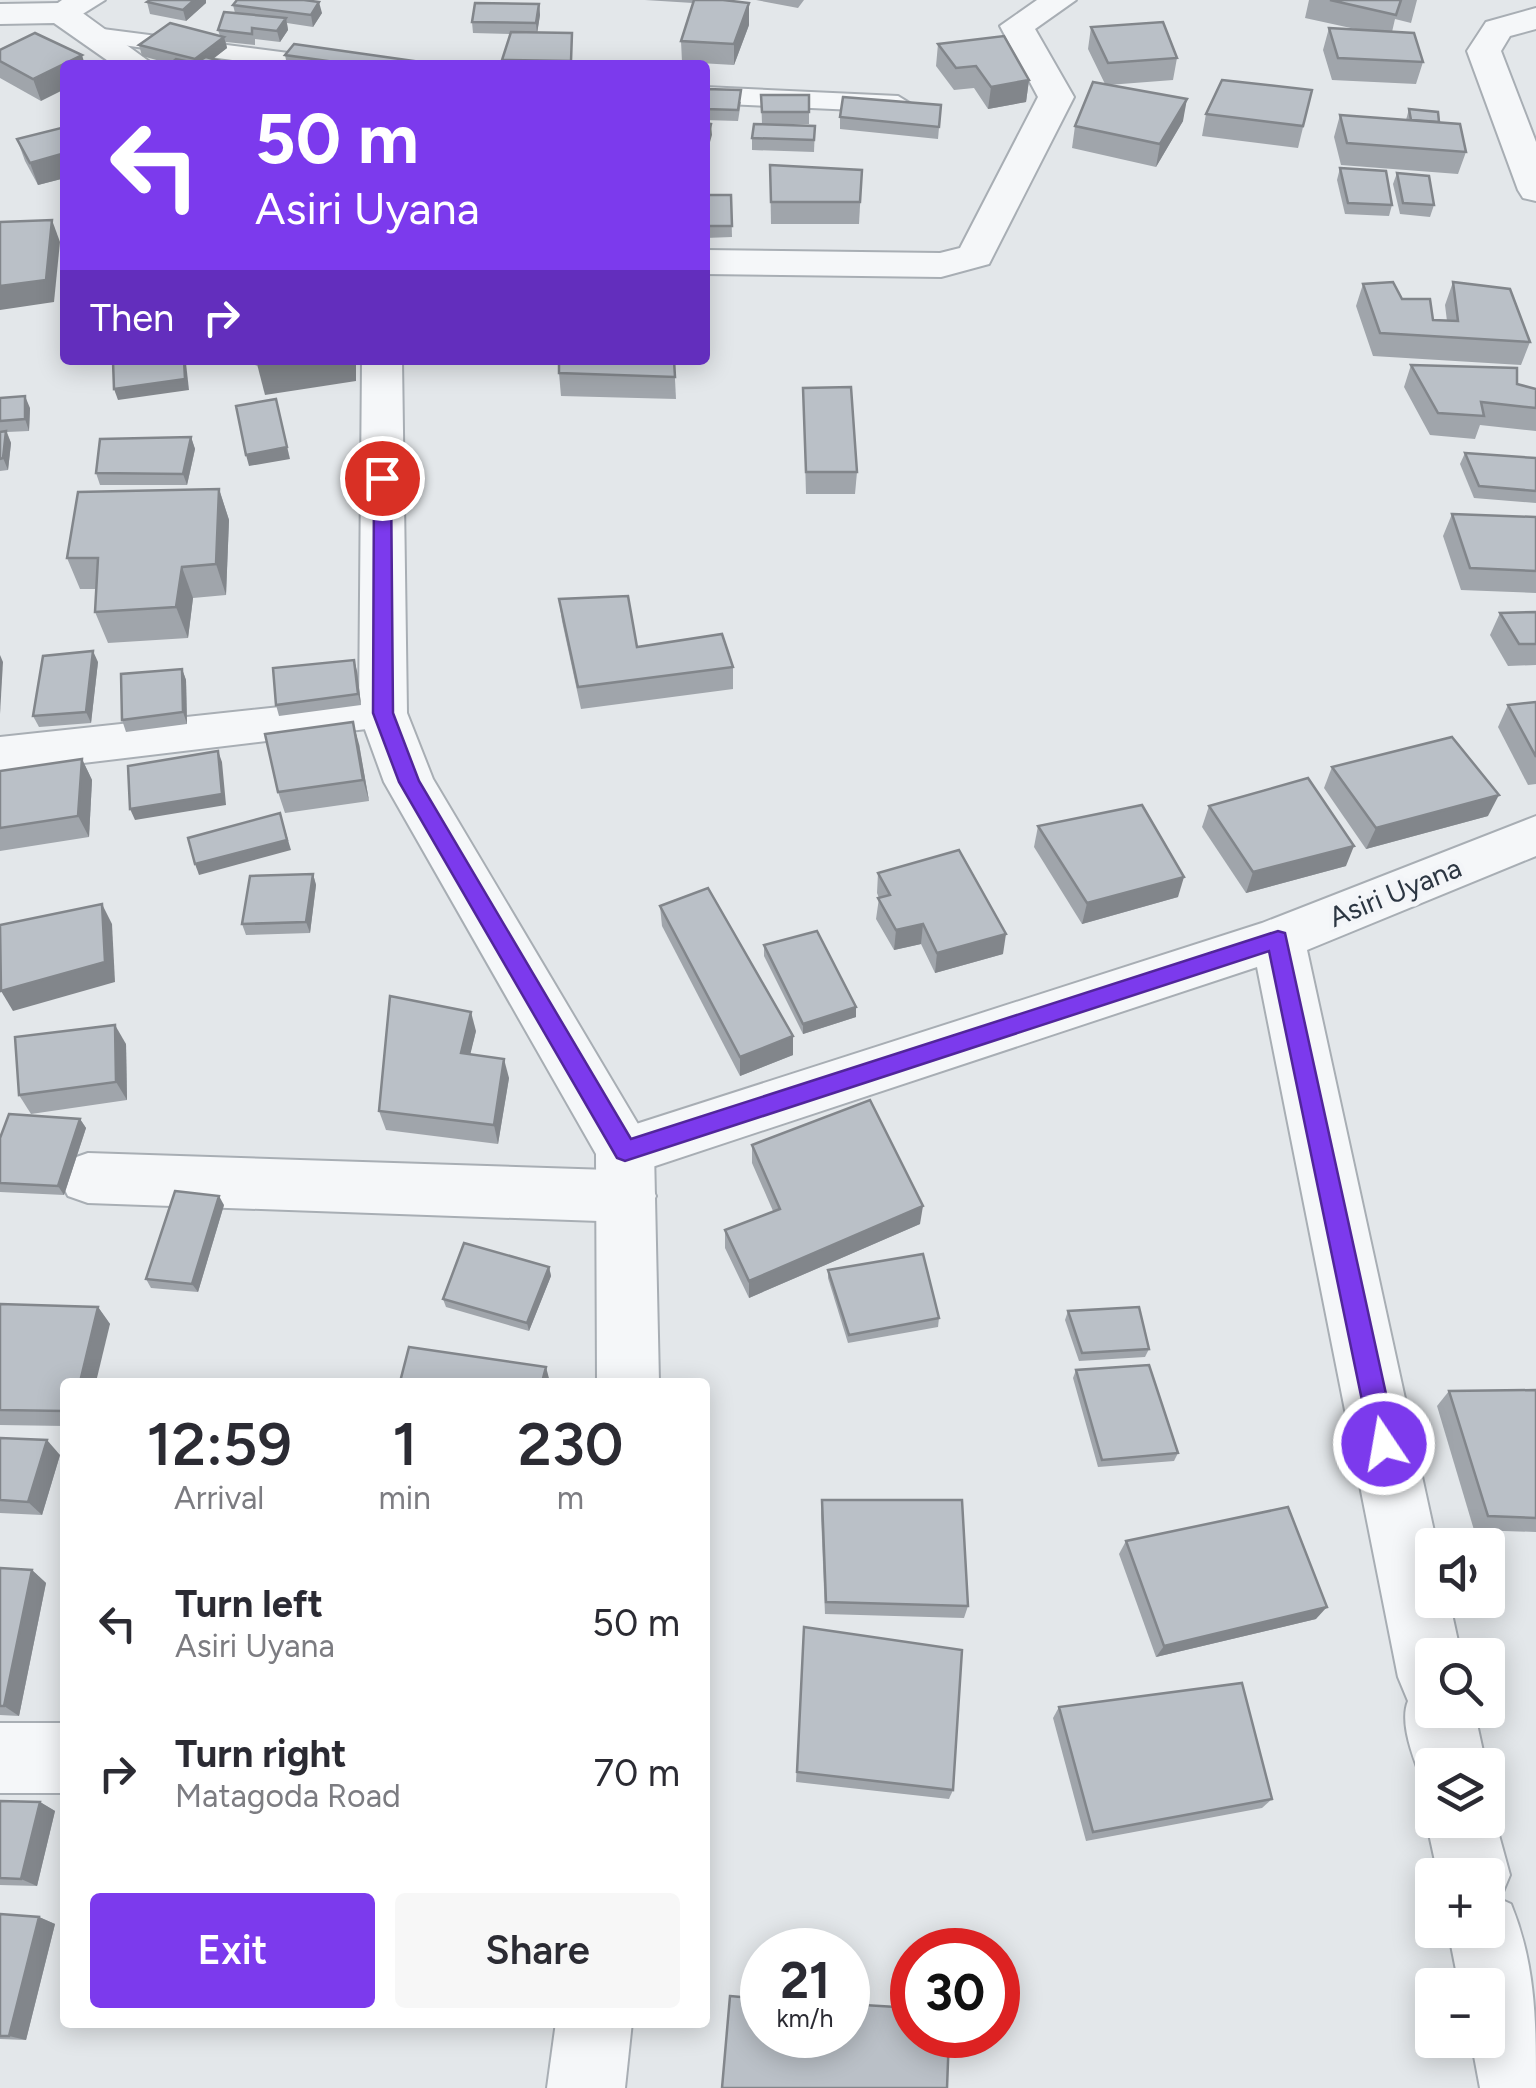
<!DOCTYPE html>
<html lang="en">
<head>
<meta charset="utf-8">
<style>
	:root { --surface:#fff; --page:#f7f7f7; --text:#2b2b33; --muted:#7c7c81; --accent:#7c3aed }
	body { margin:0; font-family:Figtree,sans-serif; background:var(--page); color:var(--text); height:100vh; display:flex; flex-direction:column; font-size:38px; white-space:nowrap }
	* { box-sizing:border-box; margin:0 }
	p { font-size:32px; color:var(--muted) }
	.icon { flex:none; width:55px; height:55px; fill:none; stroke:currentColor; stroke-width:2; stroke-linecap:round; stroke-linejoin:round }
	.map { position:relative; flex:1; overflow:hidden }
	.side { position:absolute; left:60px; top:1378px; width:650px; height:650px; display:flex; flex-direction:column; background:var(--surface); border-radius:10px; box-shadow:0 5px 25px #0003 }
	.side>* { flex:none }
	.banner { position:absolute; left:60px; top:60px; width:650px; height:305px; border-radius:10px; box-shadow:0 5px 25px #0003; background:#7c3aed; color:#fff; overflow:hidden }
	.fabs { position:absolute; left:1415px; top:1528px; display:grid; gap:20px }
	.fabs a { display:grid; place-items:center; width:90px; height:90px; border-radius:10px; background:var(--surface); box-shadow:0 5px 25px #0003; font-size:50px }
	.speed { position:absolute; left:740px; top:1928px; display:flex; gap:20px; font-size:50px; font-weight:700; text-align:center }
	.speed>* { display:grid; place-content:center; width:130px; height:130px; border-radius:50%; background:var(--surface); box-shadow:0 5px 25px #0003; line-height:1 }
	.speed small { font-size:25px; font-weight:400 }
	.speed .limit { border:15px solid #d22; background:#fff; color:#111 }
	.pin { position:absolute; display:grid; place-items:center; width:85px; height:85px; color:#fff; margin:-42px; border:5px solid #fff; border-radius:50%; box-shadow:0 2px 10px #0007 }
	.me { position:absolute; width:110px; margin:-55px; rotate:348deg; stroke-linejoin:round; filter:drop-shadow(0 0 8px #0008) }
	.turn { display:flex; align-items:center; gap:35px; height:210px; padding:0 30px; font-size:45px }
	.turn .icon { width:130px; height:130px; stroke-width:2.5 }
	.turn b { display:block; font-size:70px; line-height:85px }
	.then { display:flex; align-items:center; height:95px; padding:0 30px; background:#0003; gap:20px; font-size:38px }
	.eta { display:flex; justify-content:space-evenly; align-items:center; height:170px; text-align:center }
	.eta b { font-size:60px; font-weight:600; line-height:70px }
	.primary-button { display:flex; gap:20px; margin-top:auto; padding:20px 30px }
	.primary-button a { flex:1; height:115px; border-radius:10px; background:var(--accent); color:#fff; font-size:40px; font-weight:600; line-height:115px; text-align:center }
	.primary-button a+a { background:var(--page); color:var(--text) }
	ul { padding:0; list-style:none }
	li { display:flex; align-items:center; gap:30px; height:150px; padding:0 30px }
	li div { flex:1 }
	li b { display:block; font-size:38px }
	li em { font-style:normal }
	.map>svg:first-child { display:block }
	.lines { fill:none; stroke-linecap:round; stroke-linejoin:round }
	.service-casing { stroke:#a8aeb4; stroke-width:4 }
	.minor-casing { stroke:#a8aeb4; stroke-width:4 }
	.tertiary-casing { stroke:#a8aeb4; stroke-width:4 }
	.service { fill:#f5f7f9; fill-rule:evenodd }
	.minor { fill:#f5f7f9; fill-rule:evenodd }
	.tertiary { fill:#f5f7f9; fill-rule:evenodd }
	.wall { fill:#a0a5ab }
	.shaded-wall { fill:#82868b }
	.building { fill:#bac0c7; stroke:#82868b; stroke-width:2.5 }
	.route { fill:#7c3aed; stroke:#51269a; stroke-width:2.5 }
	.labels { text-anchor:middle; stroke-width:10; stroke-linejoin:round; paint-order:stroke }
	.street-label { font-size:28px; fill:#2c3642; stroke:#f3f5f8 }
</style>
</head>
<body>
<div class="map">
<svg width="1536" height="2088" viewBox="0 0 1536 2088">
	<rect width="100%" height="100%" fill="#e3e7ea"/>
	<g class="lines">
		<!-- service casing -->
		<g class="service-casing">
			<g id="service">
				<polygon points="95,28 327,58 339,65 269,65 86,40 83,35"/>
				<polygon points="705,87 898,96 911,104 898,112 705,103"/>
			</g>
		</g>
		<!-- minor casing -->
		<g class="minor-casing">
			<g id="minor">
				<polygon points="62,0 105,0 73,20 49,20 44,13"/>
				<polygon points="1037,0 1076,0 1035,29 1074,97 989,264 941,277 705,274 705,250 940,253 960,248 1038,97 1000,26"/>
				<polygon points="1536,8 1536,29 1510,36 1501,51 1536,142 1536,201 1523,198 1518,190 1467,51 1486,22"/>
				<polygon points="383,696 400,701 407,713 400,725 0,773 0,737"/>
				<path d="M1536,816V856L1307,950L1437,1545H1432V1600H1449L1461,1655H1432V1710H1474L1486,1765H1432V1792L1426,1790C1417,1767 1398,1725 1408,1701L1398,1677L1257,967L634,1173L648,1178L656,1196L648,1214L627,1222L88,1203L68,1196L59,1178L68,1160L88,1153L609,1170L596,1151L605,1134L1262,923Z"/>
				<rect x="0" y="1723" width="65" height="70"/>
				<path d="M1488,1795L1510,1875L1500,1899L1511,1904C1536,1965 1536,2023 1536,2088H1480L1471,2040H1488V1985H1459L1448,1930H1488V1875H1438L1426,1820L1432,1805V1820H1488Z"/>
			</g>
		</g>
		<!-- tertiary casing -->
		<g class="tertiary-casing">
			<g id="tertiary">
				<polygon points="61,3 73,6 154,65 114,65 54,23 0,24 0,4"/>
				<polygon points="362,360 402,360 407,713 433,779 654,1151 659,1382 597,1382 596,1154 384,782 359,713"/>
				<polygon points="556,2022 632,2022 625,2088 547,2088"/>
			</g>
		</g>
		<!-- service -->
		<use href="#service" class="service"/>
		<!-- minor -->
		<use href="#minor" class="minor"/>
		<!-- tertiary -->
		<use href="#tertiary" class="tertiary"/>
	</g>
	<!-- wall -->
	<g class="wall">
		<polygon points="150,0 206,0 206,3 186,21 150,14 147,2"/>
		<polygon points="645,0 723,0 749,25 734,65 682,62 681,41 693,3"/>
		<polygon points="756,0 804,0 798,8"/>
		<polygon points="1309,0 1417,0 1411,23 1395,19 1392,32 1423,62 1416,84 1332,80 1323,50 1329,28 1360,30 1305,18"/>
		<polygon points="539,4 540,15 537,33 572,33 572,65 503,65 502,60 510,34 473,33 472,22"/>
		<polygon points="233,5 322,13 313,27 287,23 288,30 280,42 255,39 255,45 226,42 227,48 213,59 234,65 171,64 142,56 139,45 220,36 218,30 235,13"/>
		<polygon points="1091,27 1177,58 1173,80 1108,85 1183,121 1156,167 1072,148 1075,126 1105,84 1088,49"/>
		<polygon points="35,33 41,101 0,78 0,50"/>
		<polygon points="938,44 1029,80 1026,102 988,109 974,88 954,90 936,66"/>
		<polygon points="285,55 442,65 287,65"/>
		<polygon points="705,89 741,102 738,121 705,120"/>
		<polygon points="1312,90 1298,148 1202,136 1206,114"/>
		<polygon points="761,95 809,95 809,124 762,124"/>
		<polygon points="941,105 938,139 840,129 840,117"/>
		<polygon points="1409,109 1439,122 1466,152 1458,174 1341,165 1334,137 1340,115 1406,120"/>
		<polygon points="815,126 814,152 752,150 752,138"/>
		<polygon points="65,127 65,178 38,185 25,161 17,139"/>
		<polygon points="770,165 862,170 859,224 771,224"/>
		<polygon points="1340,168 1392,205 1389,216 1345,214 1337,180"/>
		<polygon points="1397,173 1434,205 1430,217 1400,214 1393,184"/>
		<polygon points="705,195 731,195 732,237 705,238"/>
		<polygon points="1453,282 1530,342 1521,365 1373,356 1356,306 1363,284 1402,299 1433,320 1447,321 1445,305"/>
		<polygon points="674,360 676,399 561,396 559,373"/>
		<polygon points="1411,365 1536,389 1536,431 1480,425 1475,439 1430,435 1404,387"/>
		<polygon points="803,388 857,472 855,494 806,494"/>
		<polygon points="0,398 30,408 29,431 7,432 11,443 8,470 0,471"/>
		<polygon points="191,437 195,449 187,485 100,485 96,473"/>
		<polygon points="1465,453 1536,458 1536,503 1474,498 1460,464"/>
		<polygon points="219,489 229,520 226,595 193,598 188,638 108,643 95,612 97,589 80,589 67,558"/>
		<polygon points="1452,514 1536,517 1536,593 1461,590 1443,536"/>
		<polygon points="559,599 637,647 733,667 733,689 581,709 562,621"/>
		<polygon points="1536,612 1536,665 1508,666 1490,635 1500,613"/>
		<polygon points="98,662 91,723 39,727 33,716"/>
		<polygon points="182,669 186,680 187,724 126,732 122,720"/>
		<polygon points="357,671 361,705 279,716 276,705"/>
		<polygon points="1536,702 1536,784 1528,785 1498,727 1508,705"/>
		<polygon points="359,744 369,801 285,813 278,792"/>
		<polygon points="82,759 92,780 89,837 0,851 0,771"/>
		<polygon points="1332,767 1488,816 1366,849 1324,788"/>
		<polygon points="1209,806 1346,866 1246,893 1202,827"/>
		<polygon points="1038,826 1178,897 1082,924 1034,847"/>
		<polygon points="878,873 1003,954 935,973 921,944 894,950 876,919 879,898 877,893"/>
		<polygon points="313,874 316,885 310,933 246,935 242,924"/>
		<polygon points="660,906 793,1036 793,1055 740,1076 662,926"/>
		<polygon points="764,945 856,1007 856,1017 803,1034 764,956"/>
		<polygon points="476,1031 470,1054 509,1078 498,1144 386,1130 379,1111"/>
		<polygon points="126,1044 127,1100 31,1114 19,1095"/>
		<polygon points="80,1119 86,1128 64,1195 0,1192 0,1138"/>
		<polygon points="752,1145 920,1224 749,1298 725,1248 725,1230 773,1211 752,1163"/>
		<polygon points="224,1205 198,1292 151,1288 146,1279"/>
		<polygon points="549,1267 551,1276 529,1331 446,1307 443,1299"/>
		<polygon points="828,1270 939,1318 938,1327 848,1343 828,1278"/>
		<polygon points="0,1304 98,1307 110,1324 65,1382 65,1426 0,1425"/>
		<polygon points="1068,1311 1149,1349 1145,1357 1079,1361 1065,1320"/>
		<polygon points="1076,1370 1178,1453 1174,1461 1098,1467 1073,1378"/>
		<polygon points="1536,1390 1536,1532 1474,1530 1437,1406 1449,1391"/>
		<polygon points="0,1438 60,1455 42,1515 0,1513"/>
		<polygon points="822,1500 968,1606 964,1618 825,1614 821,1514"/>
		<polygon points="1126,1541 1316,1619 1156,1657 1119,1554"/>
		<polygon points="0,1568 32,1570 46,1583 19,1716 0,1715"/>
		<polygon points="804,1627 953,1790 949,1799 796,1782"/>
		<polygon points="1059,1707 1272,1799 1262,1808 1086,1841 1053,1718"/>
		<polygon points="0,1801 40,1802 55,1811 37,1886 0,1885"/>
		<polygon points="0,1914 39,1917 55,1924 26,2040 0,2039"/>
	</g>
	<!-- shaded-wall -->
	<g class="shaded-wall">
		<polygon points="194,0 206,0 206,3 186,21 183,10"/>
		<polygon points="319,2 322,13 313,27 311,15"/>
		<polygon points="749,3 749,25 734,65 734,44"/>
		<polygon points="539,4 540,15 537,34 536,23"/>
		<polygon points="286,18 288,30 280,42 277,31"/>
		<polygon points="224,37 227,48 205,65 197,65 195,59"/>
		<polygon points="82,55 85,65 65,65 65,89 41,101 33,79"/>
		<polygon points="1029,80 1026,102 988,109 991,87"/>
		<polygon points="1187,99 1183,121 1156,167 1160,144"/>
		<polygon points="711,124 712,135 706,156 706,144"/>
		<polygon points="65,153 65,178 38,185 30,163"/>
		<polygon points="52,220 60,242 54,302 0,310 0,286"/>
		<polygon points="184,360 185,360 186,363 189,390 118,400 114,389"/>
		<polygon points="281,360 356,360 356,381 265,395 257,364"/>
		<polygon points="25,396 30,408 29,431 25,419"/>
		<polygon points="276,399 290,459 249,466 246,455"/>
		<polygon points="6,431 11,443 8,470 3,458"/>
		<polygon points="191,437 195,449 187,485 183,474"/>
		<polygon points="219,489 229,520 226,595 216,564"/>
		<polygon points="182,567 193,598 188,638 176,607"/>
		<polygon points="93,651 98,662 91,723 86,712"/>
		<polygon points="0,655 3,662 0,714"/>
		<polygon points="354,660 357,671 361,705 358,694"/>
		<polygon points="182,669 186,680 187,724 183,712"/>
		<polygon points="353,722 359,744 369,801 363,780"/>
		<polygon points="218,751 222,762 226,805 135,820 130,809"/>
		<polygon points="82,759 92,780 89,837 78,816"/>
		<polygon points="1499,795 1488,816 1366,849 1376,828"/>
		<polygon points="280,813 291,850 199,875 195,864"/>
		<polygon points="1354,846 1346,866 1246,893 1253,872"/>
		<polygon points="313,874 316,885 310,933 306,922"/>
		<polygon points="1184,877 1178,897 1082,924 1087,903"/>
		<polygon points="102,904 112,924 115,982 13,1011 1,991"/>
		<polygon points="923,924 921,944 894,950 896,930"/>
		<polygon points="1006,934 1003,954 935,973 937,953"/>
		<polygon points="856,1007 856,1017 803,1034 803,1024"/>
		<polygon points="471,1012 476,1031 466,1072 461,1053"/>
		<polygon points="115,1025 126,1044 127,1100 116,1082"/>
		<polygon points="793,1036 793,1055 740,1076 740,1057"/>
		<polygon points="504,1059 509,1078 498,1144 494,1125"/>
		<polygon points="80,1119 86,1128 64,1195 58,1186"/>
		<polygon points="219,1196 224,1205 198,1292 192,1284"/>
		<polygon points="923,1206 920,1224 749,1298 749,1281"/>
		<polygon points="549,1267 551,1276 529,1331 527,1323"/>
		<polygon points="98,1307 110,1324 96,1382 80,1382"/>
		<polygon points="546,1367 550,1382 542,1382"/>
		<polygon points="47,1440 60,1455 42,1515 28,1502"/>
		<polygon points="32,1570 46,1583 19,1716 4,1706"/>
		<polygon points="1327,1607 1316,1619 1156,1657 1164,1646"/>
		<polygon points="40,1802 55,1811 37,1886 21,1879"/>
		<polygon points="39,1917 55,1924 26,2040 9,2036"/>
	</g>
	<!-- building -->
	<g class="building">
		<polygon points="150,0 194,0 183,10 147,2"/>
		<polygon points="237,0 304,0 319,2 311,15 233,5"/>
		<polygon points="694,0 723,0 749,3 734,44 681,41"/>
		<polygon points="1330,0 1401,0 1396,15"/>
		<polygon points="475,3 539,4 536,23 472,22"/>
		<polygon points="224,12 286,18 277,31 252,28 252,34 218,30"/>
		<polygon points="1163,22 1177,58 1108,63 1091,27"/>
		<polygon points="170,23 224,37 195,59 139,45"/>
		<polygon points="1329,28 1414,33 1423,62 1338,58"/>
		<polygon points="511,32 572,33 571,61 502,60"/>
		<polygon points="35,33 82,55 33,79 0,61 0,50"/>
		<polygon points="1004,36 1029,80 991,87 976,66 956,68 938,44"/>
		<polygon points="294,44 442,65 356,65 285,55"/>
		<polygon points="206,57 234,65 169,65 176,59 195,63"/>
		<polygon points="1222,80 1312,90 1303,126 1206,114"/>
		<polygon points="1093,82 1187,99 1160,144 1075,126"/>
		<polygon points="705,89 741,90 738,110 705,109"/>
		<polygon points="761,95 809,95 809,112 762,112"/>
		<polygon points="843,97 941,105 939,127 840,117"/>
		<polygon points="1409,109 1438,112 1439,122 1411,120"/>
		<polygon points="1340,115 1460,124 1466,152 1347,143"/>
		<polygon points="705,123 711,124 706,144 705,144"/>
		<polygon points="754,124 815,126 814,140 752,138"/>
		<polygon points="65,127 65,153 30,163 17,139"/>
		<polygon points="770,165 862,170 860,202 771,202"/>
		<polygon points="1340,168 1386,171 1392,205 1348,203"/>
		<polygon points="1397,173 1429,176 1434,205 1403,203"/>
		<polygon points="705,195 731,195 732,226 705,226"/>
		<polygon points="52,220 46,280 0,286 0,222"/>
		<polygon points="1393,282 1402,299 1430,299 1433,320 1458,321 1453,282 1510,289 1530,342 1380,333 1363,284"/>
		<polygon points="119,360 184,360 185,379 114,389 113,361"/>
		<polygon points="257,360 281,360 257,364"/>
		<polygon points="559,360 674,360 675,377 559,373"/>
		<polygon points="1411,365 1517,368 1517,384 1536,389 1536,408 1481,402 1484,416 1438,413"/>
		<polygon points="851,387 857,472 806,472 803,388"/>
		<polygon points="25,396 25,419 0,421 0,398"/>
		<polygon points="276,399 287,447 246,455 236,406"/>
		<polygon points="6,431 3,458 0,459 0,432"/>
		<polygon points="191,437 183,474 96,473 100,439"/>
		<polygon points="1465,453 1536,458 1536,491 1479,486"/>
		<polygon points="219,489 216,564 182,567 176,607 95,612 98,558 67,558 78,492"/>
		<polygon points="1452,514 1536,517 1536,571 1470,568"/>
		<polygon points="628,596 637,647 722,634 733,667 578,687 559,599"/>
		<polygon points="1536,612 1536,644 1519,644 1500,613"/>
		<polygon points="93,651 86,712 33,716 43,656"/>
		<polygon points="354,660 358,694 276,705 273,668"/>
		<polygon points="182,669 183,712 122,720 121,674"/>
		<polygon points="1536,702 1536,757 1508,705"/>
		<polygon points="353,722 363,780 278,792 265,734"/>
		<polygon points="1452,737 1499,795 1376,828 1332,767"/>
		<polygon points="218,751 222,794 130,809 128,766"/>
		<polygon points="82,759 78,816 0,828 0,771"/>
		<polygon points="1308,778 1354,846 1253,872 1209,806"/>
		<polygon points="1142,805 1184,877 1087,903 1038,826"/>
		<polygon points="280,813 287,840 195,864 188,838"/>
		<polygon points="959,850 1006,934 937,953 923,924 896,930 878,898 890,895 878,873"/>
		<polygon points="313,874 306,922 242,924 250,876"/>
		<polygon points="708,888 793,1036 740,1057 660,906"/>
		<polygon points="102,904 105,962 1,991 0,925"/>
		<polygon points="817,931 856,1007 803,1024 764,945"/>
		<polygon points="390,996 471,1012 461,1053 504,1059 494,1125 379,1111"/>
		<polygon points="115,1025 116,1082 19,1095 15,1037"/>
		<polygon points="870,1100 923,1206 749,1281 725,1230 780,1209 752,1145"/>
		<polygon points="9,1114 80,1119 58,1186 0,1183 0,1138"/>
		<polygon points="175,1191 219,1196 192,1284 146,1279"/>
		<polygon points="464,1243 549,1267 527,1323 443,1299"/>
		<polygon points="923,1254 939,1318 849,1335 828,1270"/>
		<polygon points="0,1304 98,1307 80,1382 65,1382 65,1411 0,1410"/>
		<polygon points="1139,1307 1149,1349 1082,1353 1068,1311"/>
		<polygon points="409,1347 546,1367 542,1382 400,1382"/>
		<polygon points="1149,1365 1178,1453 1102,1460 1076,1370"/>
		<polygon points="1536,1390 1536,1518 1488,1516 1449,1391"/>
		<polygon points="0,1438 47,1440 28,1502 0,1500"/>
		<polygon points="822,1500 962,1500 968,1606 826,1602"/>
		<polygon points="1288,1507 1327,1607 1164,1646 1126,1541"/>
		<polygon points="0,1568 32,1570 4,1706 0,1706"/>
		<polygon points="804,1627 962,1650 953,1790 797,1772"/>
		<polygon points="1242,1683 1272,1799 1093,1832 1059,1707"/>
		<polygon points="0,1801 40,1802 21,1879 0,1878"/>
		<polygon points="0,1914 39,1917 9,2036 0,2036"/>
		<polygon points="730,1996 762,1999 762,2035 848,2035 848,2004 912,2008 912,2035 949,2035 947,2088 722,2088"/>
	</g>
	<!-- route -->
	<polygon class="route" points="382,472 391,478 393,713 419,781 631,1139 1278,931 1285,933 1397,1444 1393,1453 1384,1457 1374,1453 1371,1444 1269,951 625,1161 617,1158 399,782 373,713 374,478"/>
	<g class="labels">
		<!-- street labels -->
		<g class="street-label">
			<text transform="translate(1395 892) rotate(-22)" y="10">Asiri Uyana</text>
		</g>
	</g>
</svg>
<div class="fabs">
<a><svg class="icon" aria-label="sound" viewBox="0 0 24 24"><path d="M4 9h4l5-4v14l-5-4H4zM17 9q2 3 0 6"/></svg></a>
<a><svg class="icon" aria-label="search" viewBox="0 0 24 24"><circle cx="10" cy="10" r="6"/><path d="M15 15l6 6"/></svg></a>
<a><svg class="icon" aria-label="layers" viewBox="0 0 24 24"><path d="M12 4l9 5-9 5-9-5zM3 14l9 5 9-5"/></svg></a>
<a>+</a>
<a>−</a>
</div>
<div class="speed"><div>21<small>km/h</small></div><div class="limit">30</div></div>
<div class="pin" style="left:382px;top:478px;background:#d93025"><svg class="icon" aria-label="arrive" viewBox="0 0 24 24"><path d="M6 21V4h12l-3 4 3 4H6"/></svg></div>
<svg class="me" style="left:1384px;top:1444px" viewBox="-20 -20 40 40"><circle r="17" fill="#7c3aed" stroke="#fff" stroke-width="3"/><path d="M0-11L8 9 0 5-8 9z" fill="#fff"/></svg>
<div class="banner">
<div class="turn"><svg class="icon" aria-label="left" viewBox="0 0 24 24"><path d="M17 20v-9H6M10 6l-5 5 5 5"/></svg><div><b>50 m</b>Asiri Uyana</div></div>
<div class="then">Then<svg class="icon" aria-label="right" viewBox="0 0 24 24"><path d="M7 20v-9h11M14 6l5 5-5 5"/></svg></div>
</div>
<section class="side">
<div class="eta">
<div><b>12:59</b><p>Arrival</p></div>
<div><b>1</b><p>min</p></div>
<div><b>230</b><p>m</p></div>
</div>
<ul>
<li><svg class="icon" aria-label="left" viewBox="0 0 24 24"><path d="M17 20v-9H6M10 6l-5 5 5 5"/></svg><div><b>Turn left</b><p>Asiri Uyana</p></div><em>50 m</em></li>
<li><svg class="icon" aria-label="right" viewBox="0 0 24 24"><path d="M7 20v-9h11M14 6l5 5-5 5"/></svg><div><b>Turn right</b><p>Matagoda Road</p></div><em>70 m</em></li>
</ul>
<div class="primary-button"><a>Exit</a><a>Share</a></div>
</section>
</div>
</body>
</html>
